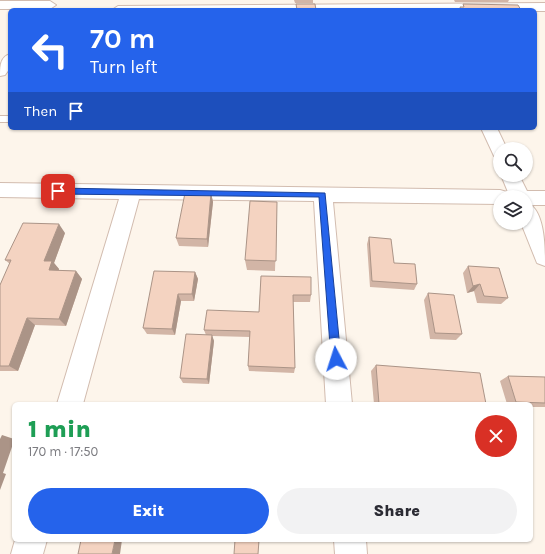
<!DOCTYPE html>
<html lang="en">
<head>
<meta charset="utf-8">
<style>
	:root { --surface:#fff; --page:#f2f2f3; --text:#2b2b33; --muted:#7c7c81; --accent:#2563eb }
	body { margin:0; font-family:Karla,sans-serif; background:var(--page); color:var(--text); height:100vh; display:flex; flex-direction:column; font-size:15px; white-space:nowrap }
	* { box-sizing:border-box; margin:0 }
	p { font-size:13px; color:var(--muted) }
	.icon { flex:none; width:22px; height:22px; fill:none; stroke:currentColor; stroke-width:2; stroke-linecap:round; stroke-linejoin:round }
	.map { position:relative; flex:1; overflow:hidden }
	.details { position:absolute; left:12px; top:402px; width:521px; height:140px; display:flex; flex-direction:column; background:var(--surface); border-radius:6px; box-shadow:0 1px 3px #0004 }
	.details>* { flex:none }
	.banner { position:absolute; left:8px; top:8px; width:529px; height:122px; border-radius:6px; box-shadow:0 1px 3px #0004; background:#2563eb; color:#fff; overflow:hidden }
	.tools { position:absolute; left:493px; top:142px; display:grid; gap:8px }
	.tools a { display:grid; place-items:center; width:40px; height:40px; border-radius:50%; background:var(--surface); box-shadow:0 1px 3px #0004; font-size:20px }
	.pin { position:absolute; display:grid; place-items:center; width:34px; height:34px; color:#fff; margin:-17px; border-radius:8px; box-shadow:0 2px 6px #0006 }
	.me { position:absolute; width:44px; margin:-22px; rotate:355deg; stroke-linejoin:round; filter:drop-shadow(0 0 3px #0008) }
	.turn { display:flex; align-items:center; gap:14px; height:84px; padding:0 16px; font-size:18px }
	.turn .icon { width:52px; height:52px; stroke-width:2.5 }
	.turn b { display:block; font-size:28px; line-height:34px }
	.then { display:flex; align-items:center; height:38px; padding:0 16px; background:#0003; gap:8px; font-size:15px }
	.round { display:grid; place-items:center; flex:none; width:42px; height:42px; border-radius:21px; background:var(--page) }
	.summary { display:flex; align-items:center; justify-content:space-between; height:68px; padding:0 16px }
	h1 { font-size:24px; font-weight:800; line-height:30px; color:#1e9e55 }
	.action { display:flex; gap:8px; margin-top:auto; padding:8px 16px }
	.action a { flex:1; height:46px; border-radius:24px; background:var(--accent); color:#fff; font-size:16px; font-weight:800; line-height:46px; text-align:center }
	.action a+a { background:var(--page); color:var(--text) }
	.map>svg:first-child { display:block }
	.lines { fill:none; stroke-linecap:round; stroke-linejoin:round }
	.service-casing { stroke:#d2bcaf; stroke-width:2 }
	.minor-casing { stroke:#d2bcaf; stroke-width:2 }
	.service { fill:#fff; fill-rule:evenodd }
	.minor { fill:#fff; fill-rule:evenodd }
	.wall { fill:#d2b5a6 }
	.shaded-wall { fill:#ab9487 }
	.building { fill:#f4d3c1; stroke:#ab9487 }
	.route { fill:#2563eb; stroke:#184099 }
</style>
</head>
<body>
<div class="map">
<svg width="545" height="554" viewBox="0 0 545 554">
	<rect width="100%" height="100%" fill="#fdf5eb"/>
	<g class="lines">
		<!-- service casing -->
		<g class="service-casing">
			<rect id="service" x="0" y="116" width="10" height="6"/>
		</g>
		<!-- minor casing -->
		<g class="minor-casing">
			<g id="minor">
				<polygon points="0,1 50,1 56,5 50,9 0,9"/>
				<polygon points="545,3 545,11 112,10 118,6"/>
				<path d="M10,54V68L5,75L0,76C0,67 0,57 10,54Z"/>
				<polygon points="481,128 497,128 507,149 500,149 500,158 494,156"/>
				<path d="M501,175H519L527,191H545V205H531C545,216 545,249 545,266L537,263L521,223H526V197H510Z"/>
				<polygon points="0,183 500,190 507,192 510,197 500,197 500,204 333,202 352,404 326,404 314,201 139,199 83,404 57,404 119,199 0,197"/>
				<polygon points="15,540 47,540 43,554 11,554"/>
				<polygon points="334,540 366,540 367,554 335,554"/>
			</g>
		</g>
		<!-- service -->
		<use href="#service" class="service"/>
		<!-- minor -->
		<use href="#minor" class="minor"/>
	</g>
	<!-- wall -->
	<g class="wall">
		<polygon points="294,0 313,0 313,3 295,3"/>
		<polygon points="454,0 509,0 508,2 455,2"/>
		<polygon points="211,193 213,202 208,247 179,246 176,238"/>
		<polygon points="277,202 275,271 247,270 245,260"/>
		<polygon points="65,233 54,263 59,269 59,270 76,271 82,279 66,326 35,325 18,371 0,371 0,285 10,264 5,260"/>
		<polygon points="369,237 394,263 417,284 414,290 370,287 367,244"/>
		<polygon points="468,266 508,298 501,304 477,303 474,291 467,293 463,273"/>
		<polygon points="195,272 198,279 194,301 181,301 175,335 147,334 143,328"/>
		<polygon points="261,276 311,295 310,302 293,302 295,368 294,373 249,371 248,366 250,337 212,336 214,341 209,384 183,383 180,378 206,335 204,330 259,312"/>
		<polygon points="428,293 462,334 456,340 430,339 424,300"/>
		<polygon points="376,365 486,404 374,404 371,371"/>
		<polygon points="508,376 545,377 545,407 531,407 531,404 507,404 500,381"/>
	</g>
	<!-- shaded-wall -->
	<g class="shaded-wall">
		<polygon points="211,193 213,202 208,247 207,239"/>
		<polygon points="59,224 65,233 54,263 59,269 56,278 49,270 44,261"/>
		<polygon points="76,271 82,279 66,326 59,319"/>
		<polygon points="195,272 198,279 194,301 192,294"/>
		<polygon points="480,284 474,291 467,293 473,286"/>
		<polygon points="178,294 181,301 175,335 172,329"/>
		<polygon points="27,318 35,325 18,371 9,366"/>
		<polygon points="212,335 214,341 209,384 207,379"/>
		<polygon points="2,435 14,439 14,441 3,473 6,474 0,490 0,439"/>
		<polygon points="115,540 122,540 120,554 112,554"/>
	</g>
	<!-- building -->
	<g class="building">
		<polygon points="296,4 315,4 316,10 297,10"/>
		<polygon points="463,4 518,5 521,10 461,10 460,7 464,7"/>
		<polygon points="185,193 211,193 207,239 176,238"/>
		<polygon points="250,201 277,202 276,261 245,260"/>
		<polygon points="23,223 59,224 44,261 52,261 49,270 76,271 59,319 27,318 9,366 0,366 0,285 11,260 5,260"/>
		<polygon points="369,237 391,239 394,263 415,264 417,284 372,281"/>
		<polygon points="468,266 499,268 508,298 484,296 480,284 473,286"/>
		<polygon points="154,271 195,272 192,294 178,294 172,329 143,328"/>
		<polygon points="261,276 311,277 311,295 293,295 295,368 248,366 250,331 204,330 207,310 259,312"/>
		<polygon points="428,293 454,295 462,334 435,333"/>
		<polygon points="186,334 212,335 207,379 180,378"/>
		<polygon points="376,365 480,373 486,404 379,404"/>
		<polygon points="508,376 545,377 545,403 516,402"/>
		<polygon points="81,540 115,540 112,554 78,554"/>
		<polygon points="235,540 259,540 258,554 234,554"/>
	</g>
	<!-- route -->
	<polygon class="route" points="58,188 325,193 341,359 339,363 336,364 332,363 331,359 319,197 58,194 54,191"/>
</svg>
<div class="tools">
<a><svg class="icon" aria-label="search" viewBox="0 0 24 24"><circle cx="10" cy="10" r="6"/><path d="M15 15l6 6"/></svg></a>
<a><svg class="icon" aria-label="layers" viewBox="0 0 24 24"><path d="M12 4l9 5-9 5-9-5zM3 14l9 5 9-5"/></svg></a>
</div>
<div class="pin" style="left:58px;top:191px;background:#d93025"><svg class="icon" aria-label="arrive" viewBox="0 0 24 24"><path d="M6 21V4h12l-3 4 3 4H6"/></svg></div>
<svg class="me" style="left:336px;top:359px" viewBox="-20 -20 40 40"><circle r="19" fill="#fff"/><path d="M0-13L10 11 0 6-10 11z" fill="#2563eb"/></svg>
<div class="banner">
<div class="turn"><svg class="icon" aria-label="left" viewBox="0 0 24 24"><path d="M17 20v-9H6M10 6l-5 5 5 5"/></svg><div><b>70 m</b>Turn left</div></div>
<div class="then">Then<svg class="icon" aria-label="arrive" viewBox="0 0 24 24"><path d="M6 21V4h12l-3 4 3 4H6"/></svg></div>
</div>
<section class="details">
<div class="summary"><div><h1>1 min</h1><p>170 m · 17:50</p></div><a class="round" style="background:#d93025;color:#fff"><svg class="icon" aria-label="close" viewBox="0 0 24 24"><path d="M6 6l12 12M18 6L6 18"/></svg></a></div>
<div class="action"><a>Exit</a><a>Share</a></div>
</section>
</div>
</body>
</html>
